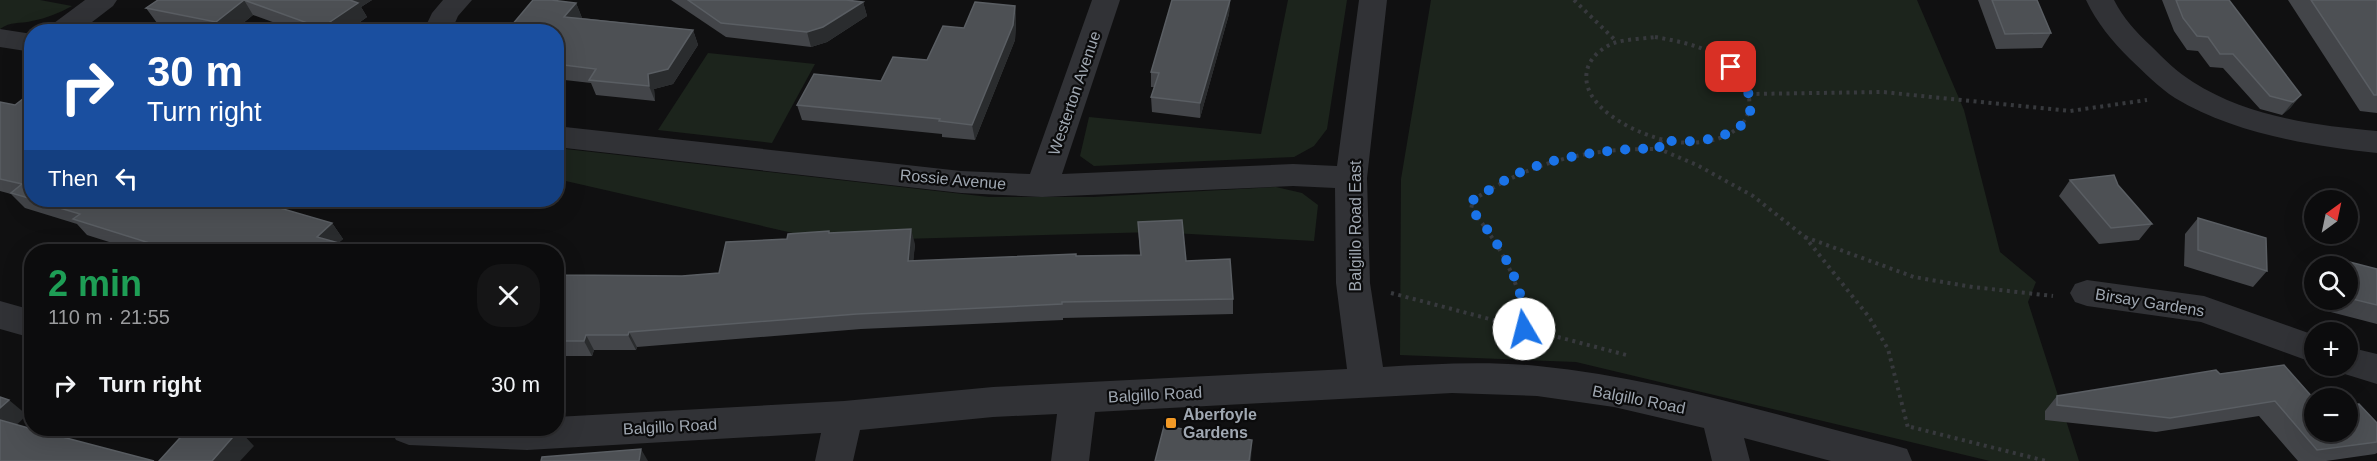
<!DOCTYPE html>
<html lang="en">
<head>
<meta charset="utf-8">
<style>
	:root { --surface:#0c0c0d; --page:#151516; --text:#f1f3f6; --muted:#9a9b9d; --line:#2c2c2e }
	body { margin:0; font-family:Helvetica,sans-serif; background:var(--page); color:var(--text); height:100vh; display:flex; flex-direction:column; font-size:22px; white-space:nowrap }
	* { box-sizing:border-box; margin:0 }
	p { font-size:20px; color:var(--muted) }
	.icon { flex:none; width:33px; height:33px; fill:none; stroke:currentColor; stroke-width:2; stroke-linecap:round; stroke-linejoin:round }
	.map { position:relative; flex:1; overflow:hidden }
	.sheet { position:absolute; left:24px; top:244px; width:540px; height:192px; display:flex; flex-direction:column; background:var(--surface); border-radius:24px; box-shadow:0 6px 24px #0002,0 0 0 2px var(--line) }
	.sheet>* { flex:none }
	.banner { position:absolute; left:24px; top:24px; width:540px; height:183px; border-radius:24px; box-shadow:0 6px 24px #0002,0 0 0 2px var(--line); background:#1a4fa0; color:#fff; overflow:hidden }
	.needle { width:39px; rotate:33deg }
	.controls { position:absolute; left:2304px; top:190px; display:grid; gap:12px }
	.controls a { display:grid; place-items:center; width:54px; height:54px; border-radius:50%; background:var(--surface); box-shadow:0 6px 24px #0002,0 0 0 2px var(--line); font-size:30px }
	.pin { position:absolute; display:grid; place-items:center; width:51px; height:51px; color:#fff; margin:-26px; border-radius:12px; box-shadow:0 3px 9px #0006 }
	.me { position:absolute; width:66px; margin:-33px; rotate:352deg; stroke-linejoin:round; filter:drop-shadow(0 0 4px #0008) }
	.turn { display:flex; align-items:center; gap:21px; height:126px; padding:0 24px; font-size:27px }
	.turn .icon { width:78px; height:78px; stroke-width:2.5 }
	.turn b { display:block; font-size:42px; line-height:51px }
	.then { display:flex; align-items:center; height:57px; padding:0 24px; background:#0003; gap:12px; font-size:22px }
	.round { display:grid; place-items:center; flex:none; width:63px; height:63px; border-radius:24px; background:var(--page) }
	.head { display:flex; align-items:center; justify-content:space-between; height:102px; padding:0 24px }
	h1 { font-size:36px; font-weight:600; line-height:45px; color:#1e9e55 }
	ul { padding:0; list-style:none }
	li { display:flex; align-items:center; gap:18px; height:78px; padding:0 24px }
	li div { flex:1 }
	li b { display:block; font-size:22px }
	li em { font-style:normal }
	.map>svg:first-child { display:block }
	.green { fill:#1c241c }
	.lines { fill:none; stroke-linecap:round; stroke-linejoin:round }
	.path { stroke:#37393d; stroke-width:4; stroke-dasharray:3 4.5; stroke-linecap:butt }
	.minor { fill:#313236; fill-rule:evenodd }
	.wall { fill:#434549 }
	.shaded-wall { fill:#2a2c2e }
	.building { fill:#4d5054; stroke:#5a5e63; stroke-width:1.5 }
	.route { stroke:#1a73e8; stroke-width:10; stroke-dasharray:0 18 }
	.poi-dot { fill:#f39a26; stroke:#0b0b0c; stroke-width:2 }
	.labels { text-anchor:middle; stroke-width:4.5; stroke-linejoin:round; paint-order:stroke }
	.street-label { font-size:16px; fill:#a0a8b2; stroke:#0b0b0c }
	.poi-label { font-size:16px; font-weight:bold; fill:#a0a8b2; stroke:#0b0b0c; text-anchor:start }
</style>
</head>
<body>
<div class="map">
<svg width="2377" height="461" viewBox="0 0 2377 461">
	<rect width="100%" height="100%" fill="#101011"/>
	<!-- green -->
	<g class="green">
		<path d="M0,0H40L72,6C59,13 47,18 32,21C19,24 11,21 0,29Z"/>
		<polygon points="1288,0 1347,0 1327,129 1314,146 1294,157 1094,166 1080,156 1089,117 1261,134"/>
		<polygon points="1431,0 1917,0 1964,110 2000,252 2036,282 2028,302 2079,461 1990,461 1576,362 1400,355 1401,179"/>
		<polygon points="708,53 815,64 772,143 658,130"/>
		<polygon points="557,148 989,197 1093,197 1276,187 1302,193 1318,205 1314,241 1155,232 828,241 557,179"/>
	</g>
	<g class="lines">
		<!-- path -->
		<g class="path">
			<polyline points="1574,0 1616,41"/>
			<path d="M1655,37C1677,41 1701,45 1720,58C1753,79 1765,122 1720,138C1706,143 1685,144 1670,141C1639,136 1575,106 1588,67C1592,56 1603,47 1614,43C1626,39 1642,39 1655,37Z"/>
			<polyline points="1749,94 1883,92 2070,111 2147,100"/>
			<polyline points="1661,140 1659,149 1697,165 1753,196 1805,237 1869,317 1888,349 1908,428"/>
			<polyline points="1805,237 1914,277 1973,287 2053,296"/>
			<polyline points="1391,293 1630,356"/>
			<path d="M1524,329C1522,282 1500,245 1471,209L1473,200C1533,161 1587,148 1659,149"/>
			<polyline points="1911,427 2046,461"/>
		</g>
		<!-- minor -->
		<g class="minor">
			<polygon points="85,0 117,0 113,6 79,32 46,32 50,26"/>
			<polygon points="443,0 472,0 458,16 451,32 423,32 432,13"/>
			<path d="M1092,0H1120L1062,174L1293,164L1337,166L1359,0H1387L1367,178L1370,283L1383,367C1434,364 1486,361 1538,366C1658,378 1776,415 1893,445L1907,449L1912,461H1831L1744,438L1750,461H1712L1704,428L1614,407L1537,396L1452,393L1095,412L1089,461H1051L1057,414L993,417L860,430L853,461H815L821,433L527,450L409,445L396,440L390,429H556V417L844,401L993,387L1347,369L1336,283L1335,188L1293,186L1042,197L961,193L556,147V126L961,171L1030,174Z"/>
			<path d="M2086,0H2114C2123,18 2136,32 2151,46C2164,59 2177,72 2193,82C2246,116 2315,126 2377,131V153C2310,146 2233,133 2175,98C2158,87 2144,72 2130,59C2112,41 2097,23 2086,0Z"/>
			<polygon points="0,29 32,34 32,52 0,47"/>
			<polygon points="2087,280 2204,296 2314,335 2314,363 2201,322 2087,306 2075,302 2070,293 2075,284"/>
			<polygon points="0,301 32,310 32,338 0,329"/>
			<polygon points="2348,347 2377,354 2377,384 2335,371 2333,366 2348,366"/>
		</g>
	</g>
	<!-- wall -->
	<g class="wall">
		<polygon points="158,0 372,0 361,7 367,17 346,32 300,32 253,15 232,32 200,32 157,23 146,8"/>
		<polygon points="671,0 846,0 863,2 867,16 827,42 811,47 726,37"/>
		<polygon points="1230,0 1229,14 1200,118 1152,112 1151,97 1154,87 1151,87 1151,72"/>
		<polygon points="1978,0 2037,0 2051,33 2042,48 1996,49"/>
		<polygon points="2162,0 2229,0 2301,95 2290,108 2282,115 2260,109 2223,68 2210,67 2198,51 2187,50 2174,31"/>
		<polygon points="2288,0 2377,0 2377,113 2360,111"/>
		<polygon points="576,3 582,18 693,30 698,45 673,84 654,89 655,101 596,95 591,83 556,79 556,32"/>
		<polygon points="1015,6 1016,21 1015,40 975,140 942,137 942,134 802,120 797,105 881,81 927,60 964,28"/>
		<polygon points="0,102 32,200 190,204 332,223 343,239 338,243 371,252 141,252 87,235 77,224 25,208 11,194 0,191"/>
		<polygon points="2070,180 2118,185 2152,224 2139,240 2099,244 2059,196"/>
		<polygon points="2198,218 2267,271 2253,287 2184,266 2185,234"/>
		<polygon points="1138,222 1233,299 1233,314 1063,318 1063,320 861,329 637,347 636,350 594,350 592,356 556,356 556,274 565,275 682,276 719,273 787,239 830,233 915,244 913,261 1140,255"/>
		<polygon points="2330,257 2377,269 2377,324 2323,310 2321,300 2348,300 2348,267 2321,267"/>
		<polygon points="2284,365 2314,432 2377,423 2377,453 2375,454 2326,461 2298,461 2259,416 2156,432 2045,420 2045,411 2057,396"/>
	</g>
	<!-- shaded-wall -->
	<g class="shaded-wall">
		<polygon points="244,0 253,15 232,32 222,32 216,22"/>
		<polygon points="346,0 372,0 361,7 367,17 346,32 323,32 321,28"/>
		<polygon points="1230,0 1229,14 1200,118 1200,103"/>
		<polygon points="863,2 867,16 827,42 811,47 807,32"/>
		<polygon points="576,3 582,18 564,17"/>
		<polygon points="1015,6 1016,21 1015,40 975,140 972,125"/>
		<polygon points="693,30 698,45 673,84 654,89 655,101 649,86 648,74"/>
		<polygon points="2301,95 2290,108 2282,115 2293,102"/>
		<polygon points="332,223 343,239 328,252 317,237"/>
		<polygon points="911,229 915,244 912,277 908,261"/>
		<polygon points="629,332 637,347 636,350 628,335"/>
		<polygon points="586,335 594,350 592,356 584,341"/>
		<polygon points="9,400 27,415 8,433 0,426 0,408"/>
		<polygon points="239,430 254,446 240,461 212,461"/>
		<polygon points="1252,440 1251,461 1249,461"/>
		<polygon points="641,449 648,461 639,461"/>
	</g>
	<!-- building -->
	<g class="building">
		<polygon points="158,0 350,0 358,3 321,28 244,0 216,22 146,8"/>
		<polygon points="533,0 551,0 576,3 564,17 693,30 668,69 648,74 649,86 589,80 596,69 556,64 556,32 506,32"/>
		<polygon points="688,0 846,0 863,2 823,27 807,32 721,23"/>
		<polygon points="1172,0 1230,0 1200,103 1151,97 1159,73 1151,72"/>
		<polygon points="1992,0 2037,0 2051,33 2005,34"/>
		<polygon points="2176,0 2229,0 2301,95 2293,102 2270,96 2233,54 2220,54 2208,37 2197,36 2183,18"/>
		<polygon points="2311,0 2377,0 2377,95 2374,95"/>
		<polygon points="975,2 1015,6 1013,25 972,125 939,121 940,119 797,105 814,74 881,81 893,57 927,60 943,26 964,28"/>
		<polygon points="28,95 32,95 32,199 11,193 22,184 0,179 0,102 15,105"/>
		<polygon points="2114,175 2118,185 2152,224 2111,228 2070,180"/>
		<polygon points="33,200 174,200 190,204 196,200 252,200 332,223 317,237 371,252 178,252 73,219 80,214"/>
		<polygon points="2198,218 2266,238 2267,271 2198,250"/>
		<polygon points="1182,220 1186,261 1230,259 1233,299 1062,302 1062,304 857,314 629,332 628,335 586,335 584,341 556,341 556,274 565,275 682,276 719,273 726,242 787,239 788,234 829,231 829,233 911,229 908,261 1076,254 1076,256 1141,255 1138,222"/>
		<polygon points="2330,257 2377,269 2377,305 2348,298 2348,267 2332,267"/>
		<polygon points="2284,365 2314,399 2314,432 2348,432 2348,405 2359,404 2377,423 2377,442 2317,450 2275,401 2170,418 2057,405 2057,396 2216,370 2220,374"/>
		<polygon points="0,397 9,400 0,408"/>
		<polygon points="0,420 32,429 154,461 0,461"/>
		<polygon points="1164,426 1252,440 1249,461 1155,461"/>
		<polygon points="188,429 233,429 239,430 212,461 159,461"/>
		<polygon points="641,449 639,461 541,461 542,457"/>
	</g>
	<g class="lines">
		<!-- route -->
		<path class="route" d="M1524,329C1527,286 1498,241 1471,209L1473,200C1488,191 1502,181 1517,174C1553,156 1619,147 1659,149L1661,140C1711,147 1787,129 1731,67"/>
	</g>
	<!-- markers -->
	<rect class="poi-dot" x="1165" y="417" width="12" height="12" rx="3"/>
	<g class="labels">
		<!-- street labels -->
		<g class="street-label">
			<text transform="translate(1074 93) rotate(-71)" y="6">Westerton Avenue</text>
			<text transform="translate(953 179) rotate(5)" y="6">Rossie Avenue</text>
			<text transform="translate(1355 226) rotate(-90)" y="6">Balgillo Road East</text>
			<text transform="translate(2150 302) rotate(9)" y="6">Birsay Gardens</text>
			<text transform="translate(1155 394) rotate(-3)" y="6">Balgillo Road</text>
			<text transform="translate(1639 399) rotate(11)" y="6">Balgillo Road</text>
			<text transform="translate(670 426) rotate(-3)" y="6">Balgillo Road</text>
		</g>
		<!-- poi labels -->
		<g class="poi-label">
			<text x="1183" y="420">Aberfoyle<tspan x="1183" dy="18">Gardens</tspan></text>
		</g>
	</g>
</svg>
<div class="controls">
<a><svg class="needle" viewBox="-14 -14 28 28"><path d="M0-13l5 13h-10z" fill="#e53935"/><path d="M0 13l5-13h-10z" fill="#9a9b9d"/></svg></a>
<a><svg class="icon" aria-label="search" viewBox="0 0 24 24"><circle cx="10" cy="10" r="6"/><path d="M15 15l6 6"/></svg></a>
<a>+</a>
<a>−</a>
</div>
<div class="pin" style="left:1731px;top:67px;background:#d93025"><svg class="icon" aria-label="arrive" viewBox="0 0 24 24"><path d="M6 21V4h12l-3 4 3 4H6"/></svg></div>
<svg class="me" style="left:1524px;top:329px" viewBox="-20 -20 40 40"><circle r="19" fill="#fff"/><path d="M0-13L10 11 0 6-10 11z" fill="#1a73e8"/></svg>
<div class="banner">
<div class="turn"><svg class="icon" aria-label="right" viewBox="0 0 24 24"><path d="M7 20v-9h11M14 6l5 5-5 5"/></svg><div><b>30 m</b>Turn right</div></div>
<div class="then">Then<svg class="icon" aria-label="left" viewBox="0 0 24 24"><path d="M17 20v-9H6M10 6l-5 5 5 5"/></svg></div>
</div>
<section class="sheet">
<div class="head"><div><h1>2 min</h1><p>110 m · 21:55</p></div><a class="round"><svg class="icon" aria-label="close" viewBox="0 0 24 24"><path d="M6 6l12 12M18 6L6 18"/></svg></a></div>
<ul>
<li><svg class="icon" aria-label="right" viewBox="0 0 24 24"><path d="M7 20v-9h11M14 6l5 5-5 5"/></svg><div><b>Turn right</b></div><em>30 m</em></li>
</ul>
</section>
</div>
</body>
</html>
